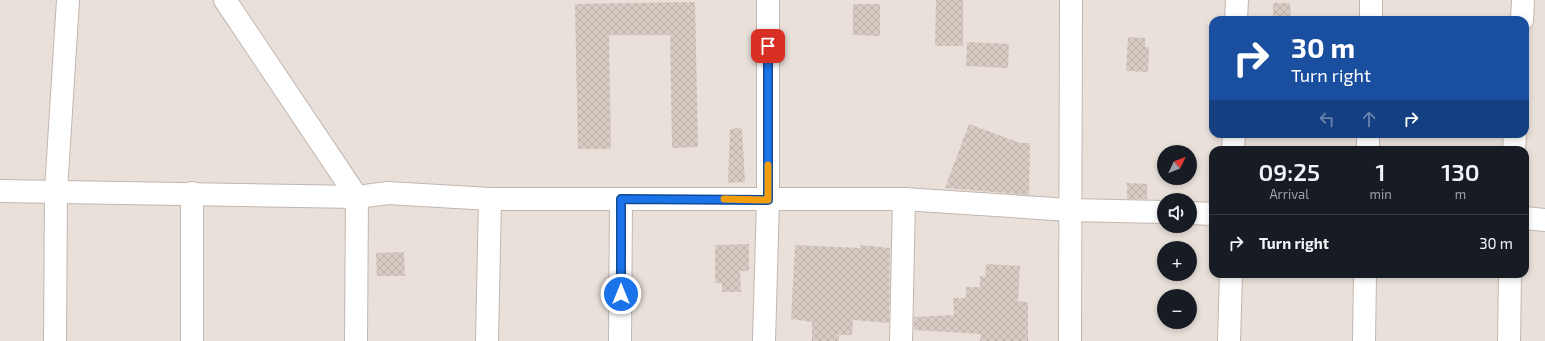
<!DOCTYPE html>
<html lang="en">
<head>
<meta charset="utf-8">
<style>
	:root { --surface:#171b24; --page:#242831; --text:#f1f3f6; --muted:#9ea1a6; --line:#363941 }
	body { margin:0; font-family:"Exo 2",sans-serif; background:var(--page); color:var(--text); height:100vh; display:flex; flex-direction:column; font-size:15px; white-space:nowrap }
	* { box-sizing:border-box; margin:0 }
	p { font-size:13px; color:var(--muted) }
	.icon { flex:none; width:22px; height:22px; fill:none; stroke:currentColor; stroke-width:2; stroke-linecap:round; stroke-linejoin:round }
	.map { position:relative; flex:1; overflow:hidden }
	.details { position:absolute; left:1209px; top:146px; width:320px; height:132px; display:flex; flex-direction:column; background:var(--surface); border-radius:12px; box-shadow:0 2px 6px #0003 }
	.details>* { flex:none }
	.guide { position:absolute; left:1209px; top:16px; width:320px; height:122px; border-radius:12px; box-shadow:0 2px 6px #0003; background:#1a4fa0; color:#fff; overflow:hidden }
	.needle { width:26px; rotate:47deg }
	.controls { position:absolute; left:1157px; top:145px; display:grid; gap:8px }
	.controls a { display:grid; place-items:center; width:40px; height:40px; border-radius:50%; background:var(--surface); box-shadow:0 2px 6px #0003; font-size:20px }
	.pin { position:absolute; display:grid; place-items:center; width:34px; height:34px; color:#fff; margin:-17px; border-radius:8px; box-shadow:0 2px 6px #0006 }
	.me { position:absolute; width:44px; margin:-22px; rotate:0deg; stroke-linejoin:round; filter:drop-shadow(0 0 3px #0008) }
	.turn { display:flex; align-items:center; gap:14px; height:84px; padding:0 16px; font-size:18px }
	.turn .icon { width:52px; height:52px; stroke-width:2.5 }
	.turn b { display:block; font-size:28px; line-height:34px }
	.lanes { display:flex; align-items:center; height:38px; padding:0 16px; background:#0003; justify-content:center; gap:20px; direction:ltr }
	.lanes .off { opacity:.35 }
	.eta { display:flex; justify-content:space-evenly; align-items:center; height:68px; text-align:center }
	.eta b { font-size:24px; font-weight:600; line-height:28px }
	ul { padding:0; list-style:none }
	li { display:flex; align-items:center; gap:12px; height:56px; padding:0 16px; border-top:1px solid var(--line) }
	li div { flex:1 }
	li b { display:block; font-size:15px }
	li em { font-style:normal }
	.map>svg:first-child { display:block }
	.residential { fill:#e8e0d9; fill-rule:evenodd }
	.building { fill:url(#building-cross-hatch) }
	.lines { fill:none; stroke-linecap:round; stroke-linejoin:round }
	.minor-casing { stroke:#c2b7b0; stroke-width:24 }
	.tertiary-casing { stroke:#c2b7b0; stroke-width:24 }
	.minor { stroke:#fff; stroke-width:22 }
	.tertiary { stroke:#fff; stroke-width:22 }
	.route-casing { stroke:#114b97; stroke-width:10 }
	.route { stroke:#1a73e8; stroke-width:7 }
	.slow { stroke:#f59e0b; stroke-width:7 }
</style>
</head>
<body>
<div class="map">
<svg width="1545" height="341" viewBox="0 0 1545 341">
	<defs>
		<pattern id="building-cross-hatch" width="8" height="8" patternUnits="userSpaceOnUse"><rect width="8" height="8" fill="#d8cbc3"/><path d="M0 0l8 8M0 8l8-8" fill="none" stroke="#bbafa8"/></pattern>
	</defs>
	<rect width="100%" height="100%" fill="#f4efea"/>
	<!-- residential -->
	<path class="residential" d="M0,0H1545V341H0ZM1213,20H1525V134H1213ZM1213,150H1525V274H1213ZM1164,152H1190V178H1164ZM1164,200H1190V226H1164ZM1164,248H1190V274H1164ZM1164,296H1190V322H1164Z"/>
	<!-- building -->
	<g class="building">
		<polygon points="936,0 963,0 963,46 935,46"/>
		<polygon points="695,2 698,147 672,148 670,35 609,35 611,149 578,149 575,4"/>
		<polygon points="1273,3 1290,3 1291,20 1273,20"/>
		<polygon points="853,4 880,4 880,36 853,35"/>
		<polygon points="1128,37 1145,38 1145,47 1149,47 1148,72 1126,71"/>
		<polygon points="967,42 1009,44 1008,68 966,66"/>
		<polygon points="969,124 1020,143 1030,143 1029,195 945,188"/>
		<polygon points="742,128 745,182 728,183 730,129"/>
		<polygon points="1127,183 1147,184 1147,199 1127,199"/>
		<polygon points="749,244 749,271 740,271 741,292 722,292 722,283 715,283 715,245"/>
		<polygon points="795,245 860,248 860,245 890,248 889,323 853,320 852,335 839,335 839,341 812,341 812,322 791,319"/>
		<polygon points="404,252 405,276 377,276 376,253"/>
		<polygon points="986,264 1020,266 1018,301 1028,302 1028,341 980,341 981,334 914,330 914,317 954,315 953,298 966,298 966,287 980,287 980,276 985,277"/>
	</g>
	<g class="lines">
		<!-- minor casing -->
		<g class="minor-casing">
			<g id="minor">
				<polyline points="225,0 357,197 356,341"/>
				<polyline points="1236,20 1237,0"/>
				<polyline points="1371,20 1371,0"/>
				<polyline points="1522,20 1523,0"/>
				<polyline points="1233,150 1234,134"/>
				<polyline points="1368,150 1368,134"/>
				<polyline points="1514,150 1515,134"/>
				<polyline points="0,191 357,197 388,193 490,199 904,199 1070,210 1164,212"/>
				<polyline points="192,193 192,341"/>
				<polyline points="1190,213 1213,214"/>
				<polyline points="1525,218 1545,220"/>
				<polyline points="55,341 56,191 68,0"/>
				<polyline points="487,341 490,199"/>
				<polyline points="620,341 621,199"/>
				<polyline points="764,341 768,200 768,0"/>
				<polyline points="901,341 904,199"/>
				<polyline points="1229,341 1231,274"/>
				<polyline points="1364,341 1365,274"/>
				<polyline points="1509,341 1510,274"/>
			</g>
		</g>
		<!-- tertiary casing -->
		<g class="tertiary-casing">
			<polyline id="tertiary" points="1070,341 1071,0"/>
		</g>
		<!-- minor -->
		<use href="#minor" class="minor"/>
		<!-- tertiary -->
		<use href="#tertiary" class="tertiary"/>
	</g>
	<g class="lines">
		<!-- route casing -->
		<g class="route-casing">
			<polyline id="route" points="621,294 621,199 768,200 768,46"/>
		</g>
		<!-- route -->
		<use href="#route" class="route"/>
		<!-- slow -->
		<polyline class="slow" points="724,199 768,200 768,165"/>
	</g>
</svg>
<div class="controls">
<a><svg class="needle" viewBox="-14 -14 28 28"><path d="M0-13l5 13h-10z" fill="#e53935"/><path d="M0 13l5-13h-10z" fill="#9ea1a6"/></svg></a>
<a><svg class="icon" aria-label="sound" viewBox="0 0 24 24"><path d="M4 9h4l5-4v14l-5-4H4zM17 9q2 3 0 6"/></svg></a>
<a>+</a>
<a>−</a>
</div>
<div class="pin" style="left:768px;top:46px;background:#d93025"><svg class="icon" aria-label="arrive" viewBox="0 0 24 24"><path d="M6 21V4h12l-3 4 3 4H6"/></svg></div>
<svg class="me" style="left:621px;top:294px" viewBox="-20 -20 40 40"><circle r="17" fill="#1a73e8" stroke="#fff" stroke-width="3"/><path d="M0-11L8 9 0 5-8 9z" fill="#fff"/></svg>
<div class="guide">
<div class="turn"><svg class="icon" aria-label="right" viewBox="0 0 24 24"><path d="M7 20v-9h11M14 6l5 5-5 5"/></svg><div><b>30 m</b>Turn right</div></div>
<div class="lanes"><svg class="icon off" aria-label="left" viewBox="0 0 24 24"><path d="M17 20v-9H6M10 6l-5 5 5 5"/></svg><svg class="icon off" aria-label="ahead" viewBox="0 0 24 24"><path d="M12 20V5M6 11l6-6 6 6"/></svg><svg class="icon" aria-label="right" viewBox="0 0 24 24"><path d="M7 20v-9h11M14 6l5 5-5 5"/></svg></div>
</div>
<section class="details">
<div class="eta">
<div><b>09:25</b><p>Arrival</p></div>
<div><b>1</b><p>min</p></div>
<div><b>130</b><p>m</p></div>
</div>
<ul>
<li><svg class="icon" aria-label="right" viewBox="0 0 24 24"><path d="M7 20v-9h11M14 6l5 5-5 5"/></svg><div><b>Turn right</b></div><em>30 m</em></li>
</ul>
</section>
</div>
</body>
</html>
